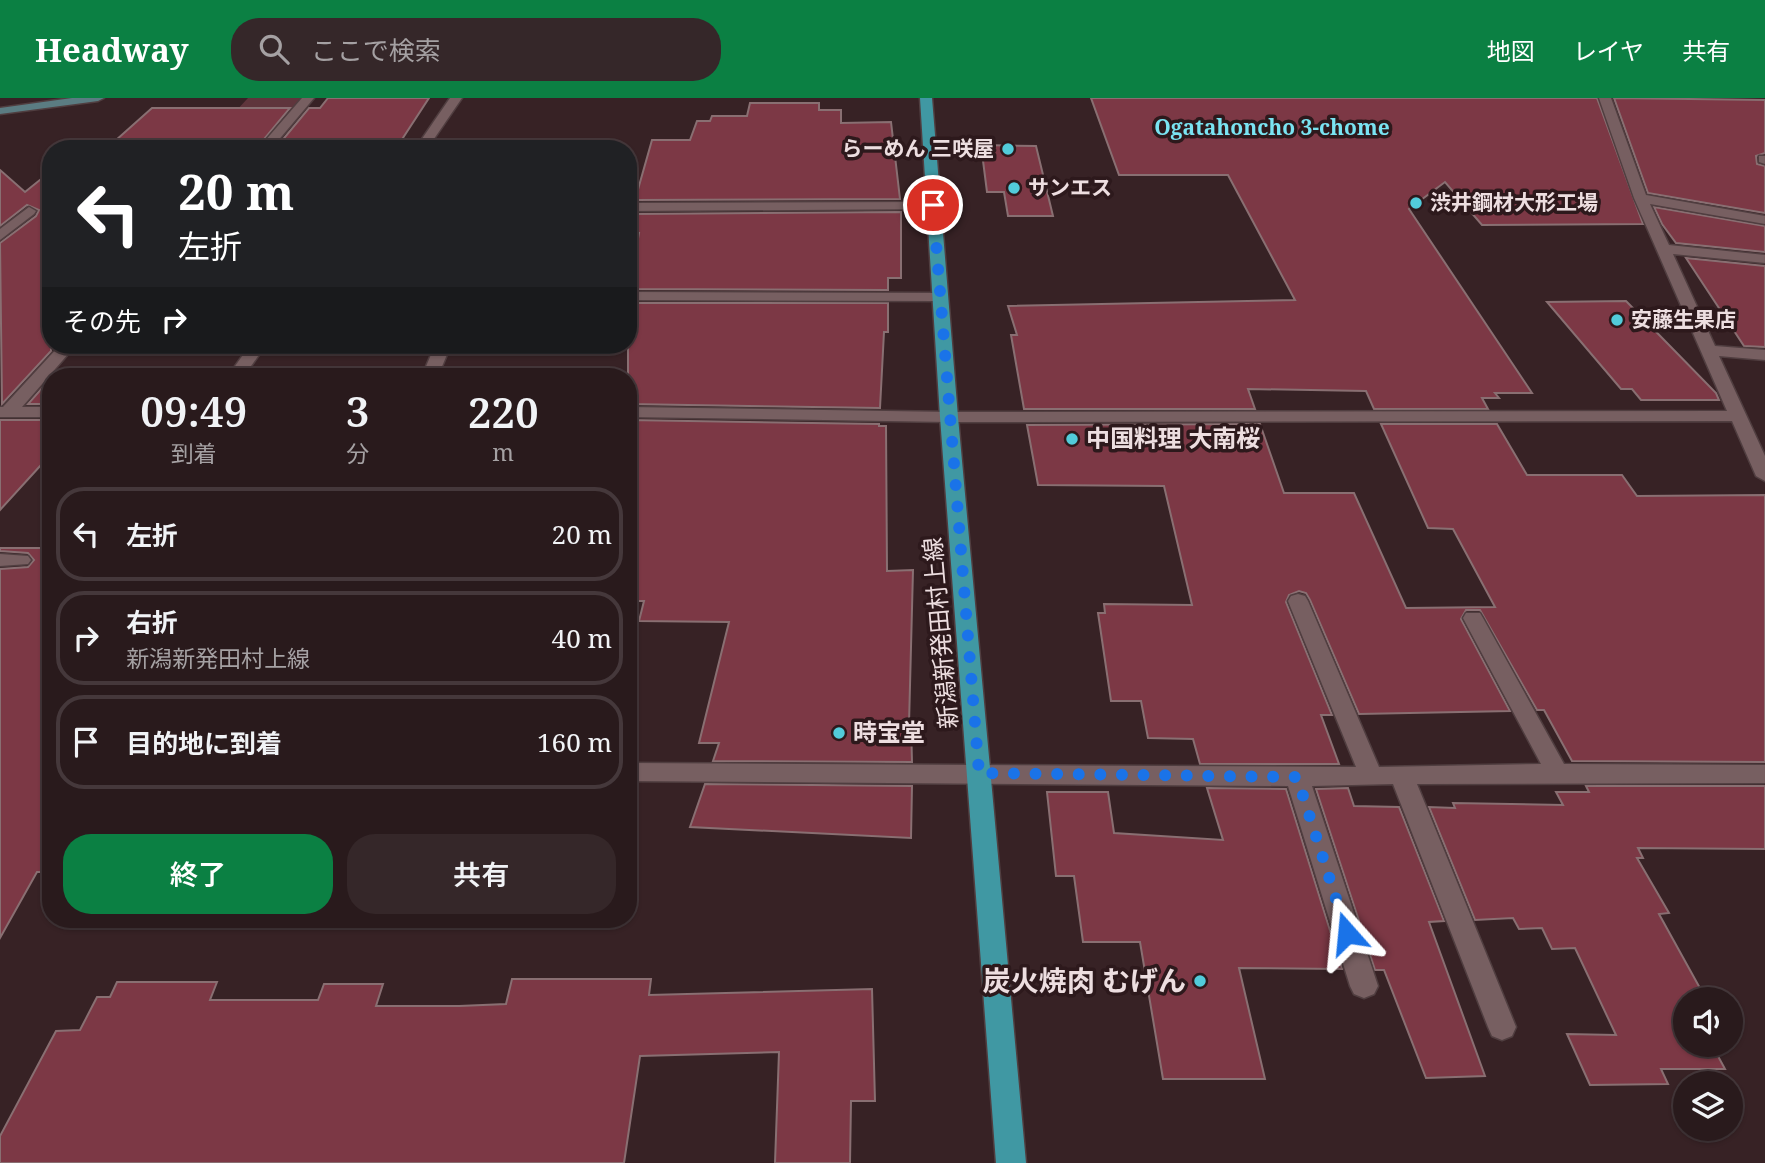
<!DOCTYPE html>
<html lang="ja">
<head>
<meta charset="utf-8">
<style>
	:root { --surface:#291a1c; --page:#352729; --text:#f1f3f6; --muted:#a5a1a3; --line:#45383b; --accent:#0b8043 }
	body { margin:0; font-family:"Noto Serif","Noto Sans JP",serif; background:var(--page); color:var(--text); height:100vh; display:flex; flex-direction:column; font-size:26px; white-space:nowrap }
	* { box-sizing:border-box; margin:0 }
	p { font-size:23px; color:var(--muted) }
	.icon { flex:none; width:38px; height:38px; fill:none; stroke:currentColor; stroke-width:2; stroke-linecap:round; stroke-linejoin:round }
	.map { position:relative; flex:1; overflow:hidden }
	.drawer { position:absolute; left:42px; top:270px; width:595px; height:560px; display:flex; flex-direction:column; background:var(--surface); border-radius:28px; box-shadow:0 2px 5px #0004,0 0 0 2px var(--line) }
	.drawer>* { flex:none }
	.hud { position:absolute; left:42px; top:42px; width:595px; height:214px; border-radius:28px; box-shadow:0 2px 5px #0004,0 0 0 2px var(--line); background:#202124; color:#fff; overflow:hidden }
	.buttons { position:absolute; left:1673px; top:889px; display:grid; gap:14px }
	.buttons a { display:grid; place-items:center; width:70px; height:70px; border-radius:50%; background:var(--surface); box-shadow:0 2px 5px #0004,0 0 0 2px var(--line); font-size:35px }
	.pin { position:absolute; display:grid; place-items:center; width:60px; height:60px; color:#fff; margin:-30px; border:4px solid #fff; border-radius:50%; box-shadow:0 2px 7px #0007 }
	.me { position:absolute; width:77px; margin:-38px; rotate:342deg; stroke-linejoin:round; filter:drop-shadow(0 0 5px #0008) }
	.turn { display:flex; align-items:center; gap:24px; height:147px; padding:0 21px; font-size:32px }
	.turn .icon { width:91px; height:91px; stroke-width:2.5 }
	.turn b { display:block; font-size:49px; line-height:60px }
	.then { display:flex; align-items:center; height:66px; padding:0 21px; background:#0003; gap:14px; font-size:26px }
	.eta { display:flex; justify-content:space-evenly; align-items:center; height:119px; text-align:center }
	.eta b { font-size:42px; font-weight:600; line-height:49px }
	.cta { display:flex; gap:14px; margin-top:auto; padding:14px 21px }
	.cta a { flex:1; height:80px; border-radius:28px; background:var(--accent); color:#fff; font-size:28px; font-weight:600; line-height:80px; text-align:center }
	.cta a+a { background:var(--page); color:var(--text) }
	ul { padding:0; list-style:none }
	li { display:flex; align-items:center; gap:21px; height:94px; margin:0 14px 10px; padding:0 7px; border:4px solid var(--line); border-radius:28px }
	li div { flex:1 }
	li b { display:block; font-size:26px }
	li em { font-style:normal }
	header { display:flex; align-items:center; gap:42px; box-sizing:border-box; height:98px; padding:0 35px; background:var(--accent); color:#fff }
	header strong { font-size:33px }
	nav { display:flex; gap:38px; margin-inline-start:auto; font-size:24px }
	.search { width:490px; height:63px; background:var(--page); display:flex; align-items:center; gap:18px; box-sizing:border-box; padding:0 24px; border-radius:28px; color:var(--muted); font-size:26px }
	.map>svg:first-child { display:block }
	.green { fill:#5f353c }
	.building { fill:#7c3845; stroke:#896f72; stroke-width:2 }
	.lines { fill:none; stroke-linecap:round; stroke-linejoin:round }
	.street-casing { stroke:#503e40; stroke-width:3 }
	.secondary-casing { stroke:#503e40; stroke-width:3 }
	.primary-casing { stroke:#503e40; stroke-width:3 }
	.street { fill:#775f61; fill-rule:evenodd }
	.secondary { fill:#5b7c82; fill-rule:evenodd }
	.primary { fill:#4098a3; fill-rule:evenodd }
	.route { stroke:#1a73e8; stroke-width:12; stroke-dasharray:0 21.6 }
	.poi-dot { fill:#52cbda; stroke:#2d191c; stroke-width:2.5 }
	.labels { text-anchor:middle; stroke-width:7; stroke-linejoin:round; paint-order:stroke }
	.far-neighbourhood-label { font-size:21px; font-weight:bold; fill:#7ae4f2; stroke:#2d191c }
	.far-poi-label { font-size:21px; font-weight:bold; fill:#eddee0; stroke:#2d191c; text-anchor:start }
	.poi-label { font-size:24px; font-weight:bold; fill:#eddee0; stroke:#2d191c; text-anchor:start }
	.street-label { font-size:24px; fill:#eddee0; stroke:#2d191c }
	.near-poi-label { font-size:28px; font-weight:bold; fill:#eddee0; stroke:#2d191c; text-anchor:end }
</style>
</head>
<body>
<header>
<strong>Headway</strong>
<div class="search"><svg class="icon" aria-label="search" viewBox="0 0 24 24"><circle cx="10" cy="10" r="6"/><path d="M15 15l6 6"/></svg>ここで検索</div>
<nav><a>地図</a><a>レイヤ</a><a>共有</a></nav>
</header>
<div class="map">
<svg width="1765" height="1065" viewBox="0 0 1765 1065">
	<rect width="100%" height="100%" fill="#372225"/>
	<!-- green -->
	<polygon class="green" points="248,0 307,0 296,12 235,14"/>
	<!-- building -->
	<g class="building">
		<polygon points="328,0 429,0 397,49 275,51 309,10 320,10"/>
		<polygon points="1091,0 1597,0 1643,126 1482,127 1445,84 1409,111 1532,295 1495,295 1499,300 1482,300 1488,311 1374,311 1366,293 1248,291 1255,311 1024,311 1011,237 1017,237 1008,208 1295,202 1228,77 1119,77"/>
		<polygon points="1614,0 1765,2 1765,55 1756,58 1757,66 1765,68 1765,115 1648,95"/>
		<polygon points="750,5 819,5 819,12 841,12 841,25 891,24 900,101 635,102 652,42 690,42 697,23 710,23 712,18 747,18"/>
		<polygon points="152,10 290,10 256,51 106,51"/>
		<polygon points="981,47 1036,48 1053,118 1008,118 1004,94 987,94"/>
		<polygon points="0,72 25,94 51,73 51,253 2,306 0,145 36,118 39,112 27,107 0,128"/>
		<polygon points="1654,109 1765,128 1765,154 1676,145 1662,126"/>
		<polygon points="901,114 901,180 888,180 888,192 629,191 639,135 629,135 633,116"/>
		<polygon points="1686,160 1765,168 1765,249 1744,248"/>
		<polygon points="1626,203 1716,295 1719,302 1641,302 1632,291 1621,291 1547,204"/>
		<polygon points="628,205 888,205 888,234 884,234 880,310 628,306"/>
		<polygon points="51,280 51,306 28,306"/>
		<polygon points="0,322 51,322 51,356 0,412"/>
		<polygon points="628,322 879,326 879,328 886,328 887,473 913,472 909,626 911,626 912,664 713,663 719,645 699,645 729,524 639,523 644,503 628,503"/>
		<polygon points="1260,326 1284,395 1354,395 1406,510 1495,509 1453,431 1428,430 1381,326 1497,326 1527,377 1622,377 1637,398 1765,397 1765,664 1572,663 1544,612 1537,612 1480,512 1466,512 1461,521 1510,613 1359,616 1310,502 1306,495 1299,493 1289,497 1286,504 1332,617 1321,617 1339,666 1200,666 1193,641 1148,640 1141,603 1111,603 1098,515 1105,515 1104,506 1192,507 1164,388 1038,387 1027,327"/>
		<polygon points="0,450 51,450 51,774 37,774 0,840 0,471 28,469 34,462 28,455 0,453"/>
		<polygon points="705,686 912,688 911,740 690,729"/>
		<polygon points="1586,688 1765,688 1765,751 1638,750 1643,760 1637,760 1669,815 1659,816 1706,901 1685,901 1685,947 1712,947 1725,971 1661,971 1668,986 1590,987 1567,936 1616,937 1575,850 1552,851 1542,830 1519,831 1513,820 1475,822 1429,709 1455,710 1453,705 1563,707 1556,694 1589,694"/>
		<polygon points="1207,690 1286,691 1342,871 1239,870 1265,981 1163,981 1140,844 1083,844 1074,778 1056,778 1047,694 1108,694 1114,735 1223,742"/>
		<polygon points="1348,690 1354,708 1399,709 1444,823 1429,824 1485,978 1426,980 1384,872 1375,872 1316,691"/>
		<polygon points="512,881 651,881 649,897 872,891 875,1003 851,1003 850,1065 775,1065 779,954 640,958 624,1065 0,1065 0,1038 56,933 80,932 97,899 110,899 117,884 217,884 210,902 318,902 324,886 383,886 376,908 459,908 506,906"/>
	</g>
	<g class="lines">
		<!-- street casing -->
		<g class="street-casing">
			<g id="street">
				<polygon points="302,0 314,0 271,51 258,51"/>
				<polygon points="450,0 462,0 427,51 415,51"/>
				<polygon points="1599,0 1611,0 1646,97 1765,118 1765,126 1650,106 1669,147 1765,157 1765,165 1673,156 1715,248 1765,252 1765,262 1719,258 1765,358 1765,383 1756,378 1732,323 949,324 628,319 628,309 949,314 1727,313 1634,100"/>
				<polygon points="1759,58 1765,58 1765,66 1759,64"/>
				<polygon points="933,104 938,105 938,111 628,113 628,105"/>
				<polygon points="29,109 36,113 34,116 0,142 0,131"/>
				<polygon points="628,194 940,195 947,199 940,203 628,202"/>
				<polygon points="60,247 76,247 22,309 51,309 51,319 0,319 0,309 3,309"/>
				<polygon points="250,247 266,247 244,278 228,278"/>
				<polygon points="435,247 451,247 438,278 422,278"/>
				<polygon points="0,456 28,458 31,462 28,466 0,468"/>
				<polygon points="1298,496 1305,498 1308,503 1379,669 1541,666 1463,520 1466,515 1480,515 1483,520 1564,666 1765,667 1765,685 1417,686 1516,929 1512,938 1502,942 1492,938 1488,929 1393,686 1312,688 1378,888 1374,896 1364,900 1354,896 1350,888 1288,688 628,683 628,665 1356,669 1288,503 1291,498"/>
			</g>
		</g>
		<!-- secondary casing -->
		<g class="secondary-casing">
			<polygon id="secondary" points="72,0 104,0 98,3 0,16 0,10"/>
		</g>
		<!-- primary casing -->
		<g class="primary-casing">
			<polygon id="primary" points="920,0 932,0 958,319 1026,1065 996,1065 940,319"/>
		</g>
		<!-- street -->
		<use href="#street" class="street"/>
		<!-- secondary -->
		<use href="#secondary" class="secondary"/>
		<!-- primary -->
		<use href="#primary" class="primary"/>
	</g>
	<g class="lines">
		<!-- route -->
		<polyline class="route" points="933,107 979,675 1297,679 1347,835"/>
	</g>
	<!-- markers -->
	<g class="poi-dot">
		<circle cx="1008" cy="51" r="7"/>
		<circle cx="1014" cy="90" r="7"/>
		<circle cx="1416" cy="105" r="7"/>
		<circle cx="1617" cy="222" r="7"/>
		<circle cx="1072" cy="341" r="7"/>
		<circle cx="839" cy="635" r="7"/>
		<circle cx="1200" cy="883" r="7"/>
	</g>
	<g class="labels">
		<!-- far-neighbourhood labels -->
		<g class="far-neighbourhood-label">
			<text x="1272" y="37">Ogatahoncho 3-chome</text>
		</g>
		<!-- far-poi labels -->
		<g class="far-poi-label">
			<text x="994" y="58" text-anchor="end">らーめん 三咲屋</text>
			<text x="1028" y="97">サンエス</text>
			<text x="1430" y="112">渋井鋼材大形工場</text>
			<text x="1631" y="229">安藤生果店</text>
		</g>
		<!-- poi labels -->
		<g class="poi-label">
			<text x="1086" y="349">中国料理 大南桜</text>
			<text x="853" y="643">時宝堂</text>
		</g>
		<!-- street labels -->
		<g class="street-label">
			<text transform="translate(941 535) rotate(-95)" y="8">新潟新発田村上線</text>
		</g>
		<!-- near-poi labels -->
		<g class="near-poi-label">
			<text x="1186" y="893">炭火焼肉 むげん</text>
		</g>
	</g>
</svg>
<div class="buttons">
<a><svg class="icon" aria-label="sound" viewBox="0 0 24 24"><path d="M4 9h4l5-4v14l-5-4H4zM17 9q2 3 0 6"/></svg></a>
<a><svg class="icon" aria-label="layers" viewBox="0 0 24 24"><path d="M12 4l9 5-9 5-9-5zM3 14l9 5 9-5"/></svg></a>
</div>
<div class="pin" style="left:933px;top:107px;background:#d93025"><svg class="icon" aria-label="arrive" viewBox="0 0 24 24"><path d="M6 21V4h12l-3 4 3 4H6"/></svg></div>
<svg class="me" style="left:1347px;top:835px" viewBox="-20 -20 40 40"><path d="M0-17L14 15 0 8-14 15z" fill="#1a73e8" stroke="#fff" stroke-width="4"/></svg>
<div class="hud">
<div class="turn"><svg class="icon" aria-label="left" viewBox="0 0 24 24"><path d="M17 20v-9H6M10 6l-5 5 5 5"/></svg><div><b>20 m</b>左折</div></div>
<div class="then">その先<svg class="icon" aria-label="right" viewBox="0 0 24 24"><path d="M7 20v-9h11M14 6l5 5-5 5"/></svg></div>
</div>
<section class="drawer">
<div class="eta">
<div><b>09:49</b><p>到着</p></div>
<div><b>3</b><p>分</p></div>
<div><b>220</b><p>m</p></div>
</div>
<ul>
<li><svg class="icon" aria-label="left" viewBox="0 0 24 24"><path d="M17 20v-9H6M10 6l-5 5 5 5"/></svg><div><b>左折</b></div><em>20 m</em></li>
<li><svg class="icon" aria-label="right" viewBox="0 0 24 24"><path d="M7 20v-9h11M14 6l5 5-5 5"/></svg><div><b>右折</b><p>新潟新発田村上線</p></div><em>40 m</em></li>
<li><svg class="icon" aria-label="arrive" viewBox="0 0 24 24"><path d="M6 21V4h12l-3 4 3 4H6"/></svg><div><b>目的地に到着</b></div><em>160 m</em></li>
</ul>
<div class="cta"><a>終了</a><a>共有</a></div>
</section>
</div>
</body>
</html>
